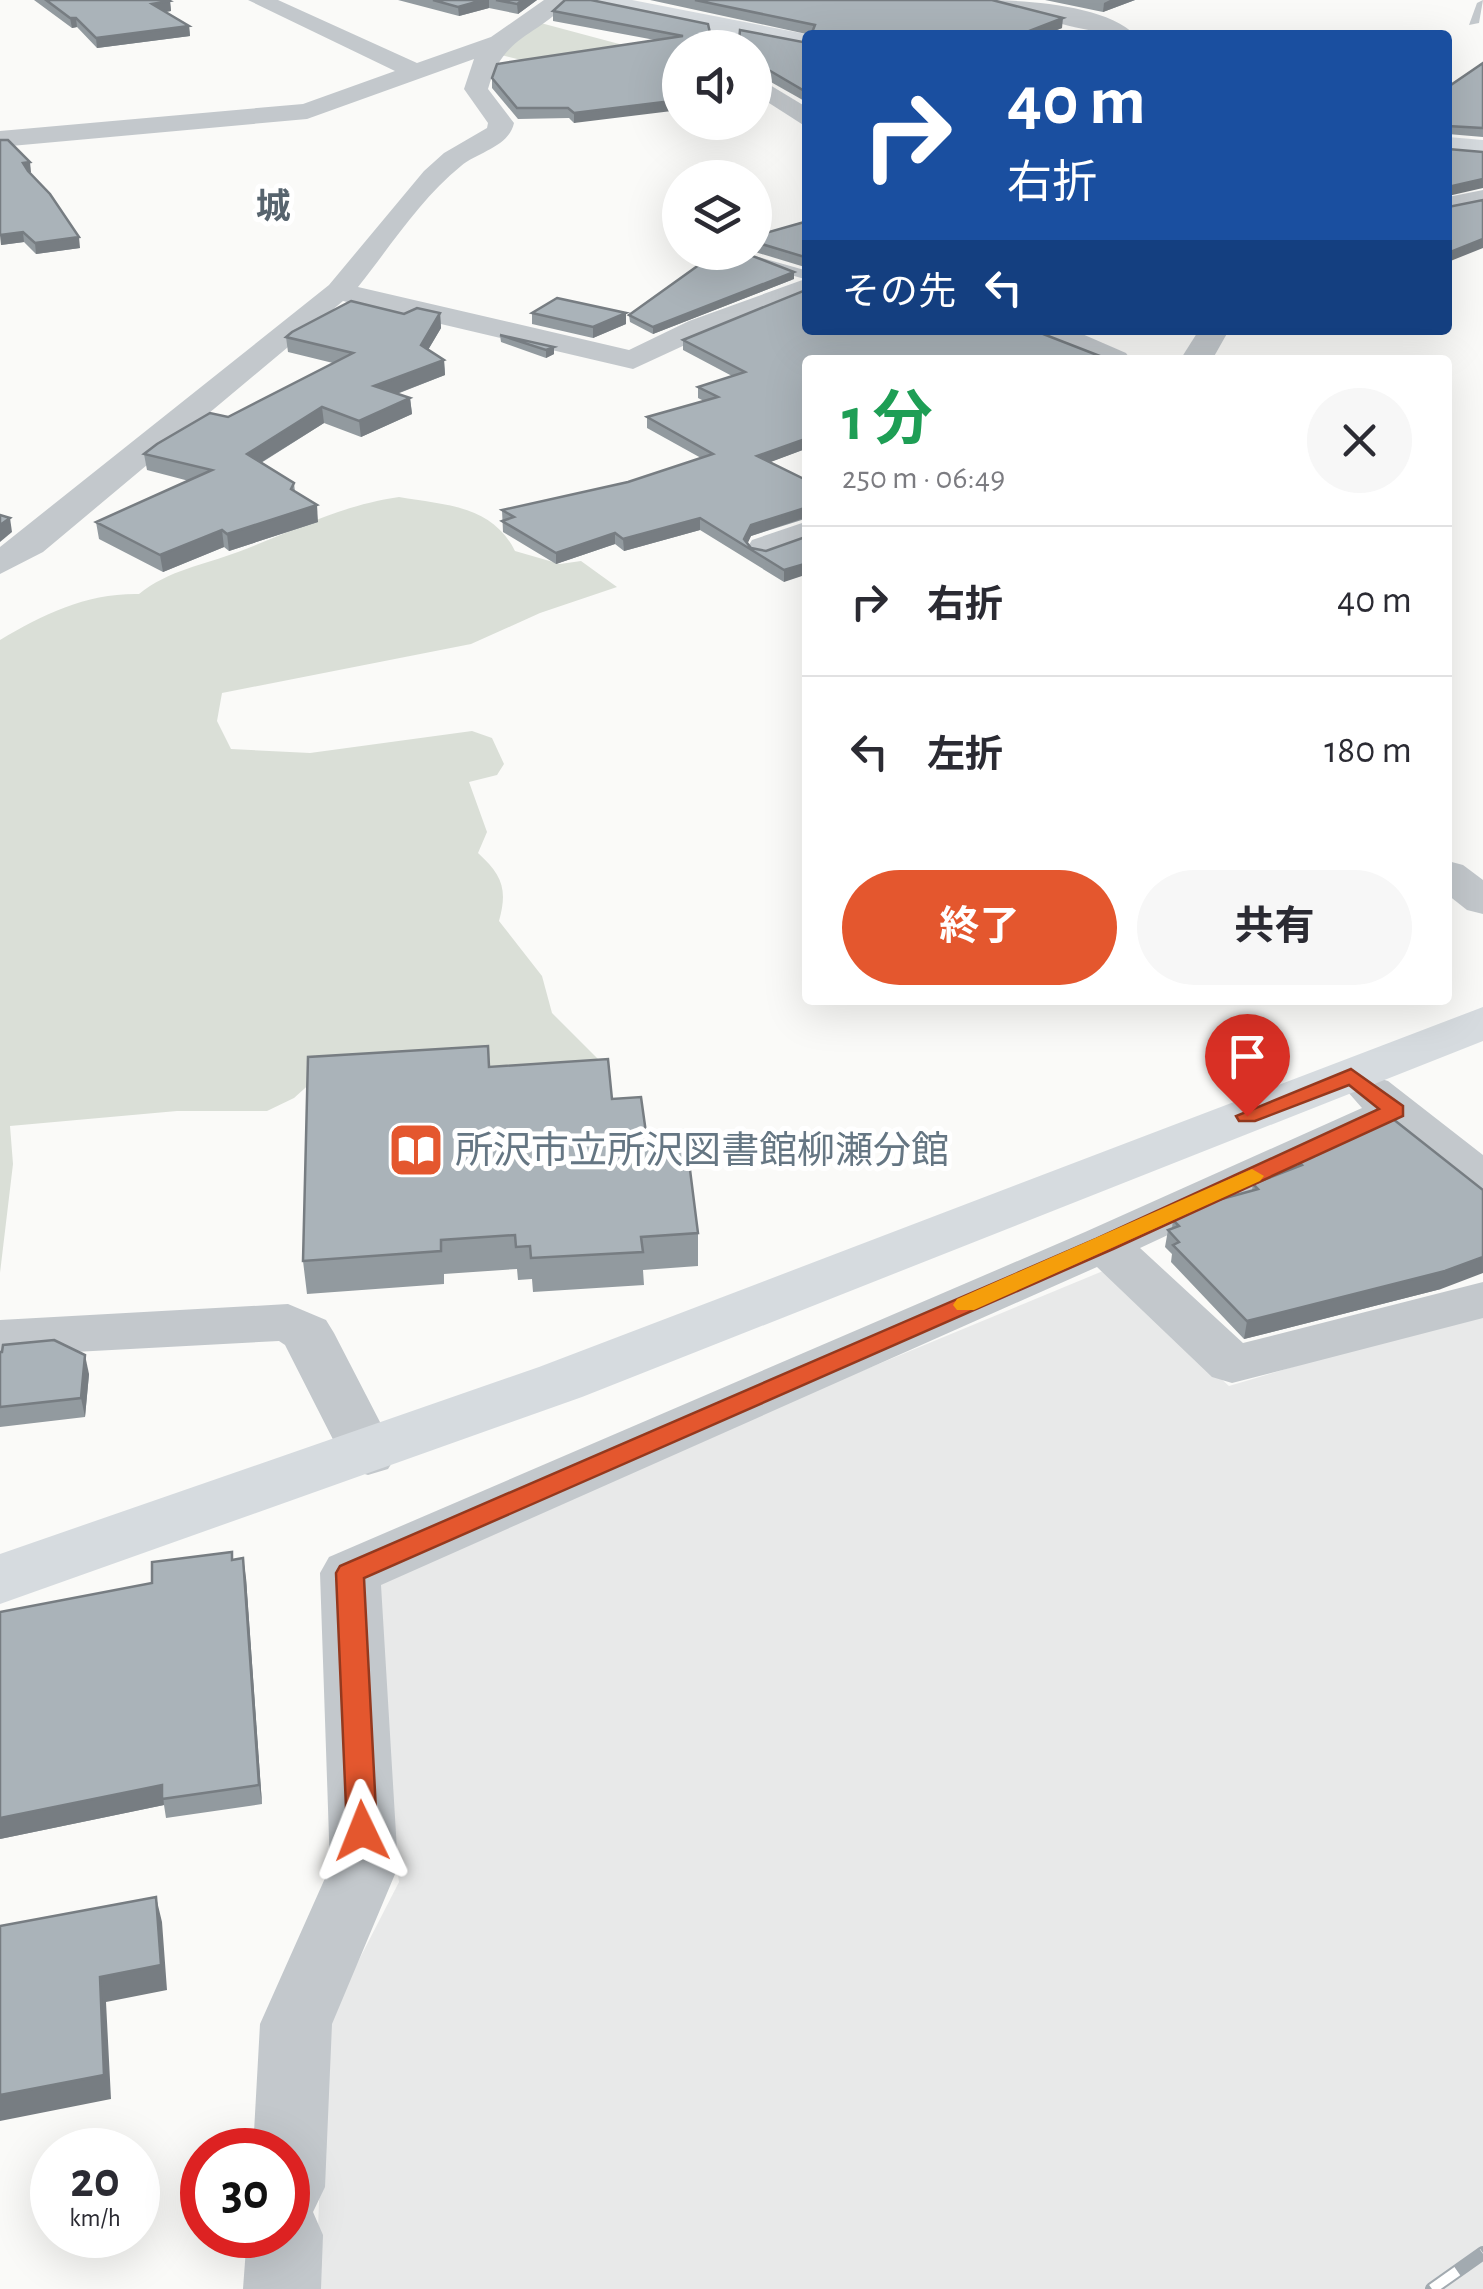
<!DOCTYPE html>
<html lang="ja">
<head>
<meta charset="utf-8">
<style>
	:root { --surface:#fff; --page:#f7f7f7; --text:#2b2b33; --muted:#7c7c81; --line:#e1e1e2; --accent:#e4572e }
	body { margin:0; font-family:"Alegreya Sans","Noto Sans JP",sans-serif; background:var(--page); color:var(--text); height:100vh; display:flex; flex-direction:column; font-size:38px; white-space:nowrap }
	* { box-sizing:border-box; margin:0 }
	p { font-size:32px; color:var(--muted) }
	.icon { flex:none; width:55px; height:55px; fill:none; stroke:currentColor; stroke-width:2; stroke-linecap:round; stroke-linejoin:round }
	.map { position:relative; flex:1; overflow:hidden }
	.drawer { position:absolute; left:802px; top:355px; width:650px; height:650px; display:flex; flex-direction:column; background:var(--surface); border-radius:10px; box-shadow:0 10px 40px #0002 }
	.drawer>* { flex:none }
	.banner { position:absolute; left:802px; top:30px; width:650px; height:305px; border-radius:10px; box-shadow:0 10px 40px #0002; background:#1a4fa0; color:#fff; overflow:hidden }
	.tools { position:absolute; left:662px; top:30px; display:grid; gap:20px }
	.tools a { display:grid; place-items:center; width:110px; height:110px; border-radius:50%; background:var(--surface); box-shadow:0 10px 40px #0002; font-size:50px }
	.speed { position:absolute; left:30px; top:2128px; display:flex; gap:20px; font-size:50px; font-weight:700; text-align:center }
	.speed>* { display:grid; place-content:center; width:130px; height:130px; border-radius:50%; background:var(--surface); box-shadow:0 10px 40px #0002; line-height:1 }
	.speed small { font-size:25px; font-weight:400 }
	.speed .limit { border:15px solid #d22; background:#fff; color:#111 }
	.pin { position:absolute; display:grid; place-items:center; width:85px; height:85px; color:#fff; margin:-102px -42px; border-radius:50% 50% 50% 0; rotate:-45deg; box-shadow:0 0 10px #0007 }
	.pin .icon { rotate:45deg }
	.me { position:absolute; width:110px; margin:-55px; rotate:358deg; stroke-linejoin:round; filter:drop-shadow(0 0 8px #0008) }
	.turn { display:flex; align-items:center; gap:35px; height:210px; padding:0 40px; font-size:45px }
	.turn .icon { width:130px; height:130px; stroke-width:2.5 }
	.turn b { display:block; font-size:70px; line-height:85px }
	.then { display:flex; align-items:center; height:95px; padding:0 40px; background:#0003; gap:20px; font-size:38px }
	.round { display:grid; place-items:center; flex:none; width:105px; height:105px; border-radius:52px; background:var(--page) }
	.overview { display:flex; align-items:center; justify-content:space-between; height:170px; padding:0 40px }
	h1 { font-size:60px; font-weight:700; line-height:75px; color:#1e9e55 }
	.primary-button { display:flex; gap:20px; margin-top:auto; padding:20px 40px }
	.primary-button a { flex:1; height:115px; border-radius:60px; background:var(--accent); color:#fff; font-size:40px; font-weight:700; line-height:115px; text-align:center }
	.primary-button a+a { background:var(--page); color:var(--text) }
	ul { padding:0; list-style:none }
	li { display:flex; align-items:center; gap:30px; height:150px; padding:0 40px; border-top:2px solid var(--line) }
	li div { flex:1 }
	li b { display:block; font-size:38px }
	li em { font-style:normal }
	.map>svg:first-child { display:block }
	.built { fill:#e8e9e9 }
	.green { fill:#dadfd7 }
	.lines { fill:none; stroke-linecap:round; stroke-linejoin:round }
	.lane { fill:#c3c8cc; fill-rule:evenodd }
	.street { fill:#c3c8cc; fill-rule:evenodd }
	.secondary { fill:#d6dbdf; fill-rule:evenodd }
	.rail-casing { stroke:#a2aab0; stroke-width:14 }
	.rail { stroke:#fff; stroke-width:10; stroke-dasharray:31; stroke-linecap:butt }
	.wall { fill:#929a9f }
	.shaded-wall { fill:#777d82 }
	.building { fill:#aab3b9; stroke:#777d82; stroke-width:2.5 }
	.route { fill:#e4572e; stroke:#94391e; stroke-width:2.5 }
	.slow { fill:#f59e0b }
	.labels { text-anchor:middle; stroke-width:10; stroke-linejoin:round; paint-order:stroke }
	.far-quarter-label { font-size:35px; font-weight:bold; fill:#57646e; stroke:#fff }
	.poi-label { font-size:38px; fill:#657683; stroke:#fff; text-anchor:start }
</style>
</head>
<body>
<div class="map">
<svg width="1483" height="2289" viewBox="0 0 1483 2289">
	<rect width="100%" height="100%" fill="#fafaf8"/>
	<!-- built -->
	<polygon class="built" points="1103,1271 1229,1386 1483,1310 1483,2289 316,2289 325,2026 399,1882 364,1617 377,1588 401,1562"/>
	<!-- green -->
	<g class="green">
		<polygon points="537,22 664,56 591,77 497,54"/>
		<path d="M399,497C445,505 492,505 515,551L560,564L581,561L617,587L540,613L471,644L222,693L217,721L231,749L310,753L472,731L492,738L504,764L497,775L469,782L487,832L478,853C502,875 508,889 499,921L542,976L552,1013L600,1061L314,1080L294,1098L267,1111H177L10,1126L13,1164L0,1273V640C44,614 87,593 139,594C169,570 203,565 238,552C297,530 334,507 399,497Z"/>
	</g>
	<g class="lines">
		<!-- lane -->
		<g class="lane">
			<polygon points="1483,0 1479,23 1469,25 1477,3"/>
			<polygon points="755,256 808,271 808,280 750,263 748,260"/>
		</g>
		<!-- street -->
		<g class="street">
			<path d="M248,0H278L417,63L491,37L544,0H570C538,37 503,34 488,89L514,123C509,147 478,152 461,166C421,198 390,247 358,287L629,350L689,321L808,278V297L711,333L633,369L343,301L43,552L0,574V547L329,285L424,171L444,153L487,128L488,123L464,89L474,59L307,119L0,147V131L303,104L395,71Z"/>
			<path d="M985,0C1024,0 1107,5 1135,35C1088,35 1035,16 988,5Z"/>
			<polygon points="755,76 808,108 808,128 755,94"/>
			<polygon points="1483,190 1483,206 1448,213 1448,197"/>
			<polygon points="1033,330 1073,330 1126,353 1131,360 1089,360 1037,336"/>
			<polygon points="1199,330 1229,330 1212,360 1180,360"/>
			<polygon points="808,521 808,544 765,559 752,556 747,548 752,540"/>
			<polygon points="1448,861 1463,865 1483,880 1483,914 1467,910 1448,895"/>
			<polygon points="1371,1076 1388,1081 1483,1155 1483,1196 1465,1191 1391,1131 1140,1248 1243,1343 1483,1282 1483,1318 1232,1383 1212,1377 1097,1267 381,1585 398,1867 332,2024 325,2187 313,2212 323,2235 321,2289 243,2289 247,2235 288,2235 288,2150 253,2150 260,2024 330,1867 320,1573 329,1557 1085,1232 1362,1108 1347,1091 1354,1081"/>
			<polygon points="288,1304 326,1320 334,1333 397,1455 388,1469 368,1475 348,1469 285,1345 279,1341 0,1356 0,1320"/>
		</g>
		<!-- secondary -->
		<g class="secondary">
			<polygon points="582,0 632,0 811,35 808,35 808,50 594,7"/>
			<polygon points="1448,137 1483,140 1483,158 1448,155"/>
			<polygon points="1483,1007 1483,1041 582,1397 0,1604 0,1554 539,1367"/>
		</g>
		<!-- rail casing -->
		<g class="rail-casing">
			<polyline id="rail" points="1432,2289 1483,2253"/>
		</g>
		<!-- rail -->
		<use href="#rail" class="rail"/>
	</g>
	<!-- wall -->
	<g class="wall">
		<polygon points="34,0 168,0 170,1 171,11 165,12 189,26 190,36 97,48 77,27 72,28"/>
		<polygon points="398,0 537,0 518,14 489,8 459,16"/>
		<polygon points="650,0 992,0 1062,28 1044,35 811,35"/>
		<polygon points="1045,0 1135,0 1103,12"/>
		<polygon points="553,11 712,42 808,43 808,103 755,73 755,48 574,123 569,118 518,119 492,88 492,78 655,40 553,21"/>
		<polygon points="1483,63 1483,137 1448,134 1448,87"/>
		<polygon points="0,140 31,172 29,173 80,248 36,254 24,242 1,245"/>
		<polygon points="808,221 808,268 755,252 755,236"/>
		<polygon points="794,279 653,334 630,322 629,315"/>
		<polygon points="440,313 441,328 428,350 444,360 445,375 397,394 410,398 412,414 361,437 324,423 261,463 294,483 295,492 318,522 229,551 224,547 163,572 99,539 96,522 189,481 147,470 144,454 228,417 333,363 288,352 286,337 404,314"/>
		<polygon points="532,313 626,313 626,324 593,338 532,324"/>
		<polygon points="500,335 554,347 554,354 546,358 501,342"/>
		<polygon points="683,340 808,360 808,448 770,462 808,481 808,518 751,536 747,543 751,548 766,551 808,536 784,582 700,530 624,551 615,544 556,564 503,532 502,510 628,482 701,458 647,428 647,417 704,401 698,398 698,387 732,376 683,350"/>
		<polygon points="489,1067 612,1099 647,1140 698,1233 698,1266 643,1270 644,1285 533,1292 532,1279 518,1280 517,1269 444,1274 444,1284 307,1294 303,1261"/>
		<polygon points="1299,1162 1441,1289 1244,1339 1171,1262 1172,1254 1165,1247 1168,1230 1172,1228 1173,1220 1252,1190 1253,1184 1299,1166"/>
		<polygon points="0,1352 89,1374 85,1417 0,1427"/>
		<polygon points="233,1560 246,1578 262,1804 166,1818 164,1805 0,1839 152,1583"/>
	</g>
	<!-- shaded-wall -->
	<g class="shaded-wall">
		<polygon points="483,0 489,0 489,8 459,16 458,7"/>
		<polygon points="523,0 537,0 518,14 517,4"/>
		<polygon points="1110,0 1135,0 1103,12 1104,3"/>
		<polygon points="170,1 171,11 153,14 152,4"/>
		<polygon points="70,18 76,18 77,27 72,28"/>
		<polygon points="1063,18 1062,28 1044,35 1019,35"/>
		<polygon points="189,26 190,36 97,48 96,38"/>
		<polygon points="680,100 680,110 574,123 574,113"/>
		<polygon points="30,162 31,172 25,174 23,163"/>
		<polygon points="1483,179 1483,188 1448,196 1448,187"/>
		<polygon points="23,232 24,242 1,245 0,235"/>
		<polygon points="79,237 80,248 36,254 35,243"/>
		<polygon points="1483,239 1483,248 1448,262 1448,253"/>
		<polygon points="794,272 794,279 653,334 653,327"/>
		<polygon points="440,313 441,328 422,360 421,345"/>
		<polygon points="626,313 626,324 593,338 593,327"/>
		<polygon points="554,347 554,354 546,358 546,350"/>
		<polygon points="444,360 445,375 375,402 374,386"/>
		<polygon points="410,398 412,414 361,437 359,421"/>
		<polygon points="322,407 324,423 249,470 247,454"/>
		<polygon points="808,438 808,448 757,467 757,456"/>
		<polygon points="317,505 318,522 229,551 227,534"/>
		<polygon points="807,506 807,517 751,536 746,547 744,539 751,525"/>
		<polygon points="10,518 12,532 0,542 0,525"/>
		<polygon points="700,518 700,530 624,551 623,539"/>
		<polygon points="222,530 224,547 163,572 160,555"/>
		<polygon points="615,533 615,544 556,564 556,553"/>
		<polygon points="808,563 808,574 784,582 784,570"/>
		<polygon points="1483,1257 1483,1273 1441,1289 1244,1339 1247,1321"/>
		<polygon points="85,1355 89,1374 85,1417 81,1398"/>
		<polygon points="243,1558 246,1578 262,1804 259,1785"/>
		<polygon points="162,1785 164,1805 0,1839 0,1818"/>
		<polygon points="156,1897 162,1922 167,1990 106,2002 111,2099 0,2121 0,2095 100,1977"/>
	</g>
	<!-- building -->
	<g class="building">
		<polygon points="46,0 168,0 170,1 152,4 189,26 96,38 76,18 70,18"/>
		<polygon points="433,0 483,0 458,7"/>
		<polygon points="496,0 523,0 517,4"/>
		<polygon points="565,0 591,0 708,24 712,42 739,41 740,30 808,43 808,93 755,62 755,48 680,48 680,100 574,113 568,108 517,108 492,78 497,64 683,36 553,11"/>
		<polygon points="695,0 992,0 1063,18 1019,35 811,35 815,25"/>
		<polygon points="1483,63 1483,128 1448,126 1448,87"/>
		<polygon points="0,140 8,140 30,162 23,163 28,171 50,194 79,237 35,243 23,232 0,235"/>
		<polygon points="1448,149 1483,152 1483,179 1448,187"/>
		<polygon points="1483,200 1483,239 1448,253 1448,207"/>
		<polygon points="808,221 808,258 755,242 755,236"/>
		<polygon points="717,252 742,252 794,272 653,327 629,315"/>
		<polygon points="808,289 808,330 1033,330 1110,360 808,360 808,438 757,456 808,481 808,507 751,525 744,539 751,548 766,551 808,536 808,563 784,570 700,518 623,539 615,533 556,553 502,521 514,517 502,510 628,482 713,454 647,417 718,397 698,387 745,372 683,340"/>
		<polygon points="557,298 626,313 593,327 532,313"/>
		<polygon points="351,301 404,314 417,308 440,313 421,345 444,360 374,386 410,398 359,421 322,407 247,454 294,483 291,489 317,505 227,534 222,530 160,555 96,522 212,470 144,454 157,444 210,413 228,417 353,353 286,337 292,332"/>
		<polygon points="500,335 554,347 546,350"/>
		<polygon points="0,515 10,518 0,525"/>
		<polygon points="488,1046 489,1067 608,1059 612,1099 641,1097 647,1140 686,1138 698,1233 641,1237 643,1252 531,1258 530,1246 516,1247 515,1235 441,1240 441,1251 303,1261 308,1057"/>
		<polygon points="1393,1119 1483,1190 1483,1257 1445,1271 1247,1321 1173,1245 1179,1242 1168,1230 1179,1226 1173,1220 1218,1200 1258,1189 1253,1184 1302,1165 1299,1162"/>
		<polygon points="54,1340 85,1355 81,1398 0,1407 0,1352 2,1352 3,1345"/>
		<polygon points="232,1552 232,1560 243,1558 259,1785 162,1799 162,1785 0,1818 0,1612 152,1583 152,1562"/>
		<polygon points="156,1897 161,1965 100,1977 104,2075 0,2095 0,1926"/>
	</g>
	<!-- route -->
	<polygon class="route" points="1351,1069 1403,1106 1403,1116 1113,1249 364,1578 377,1831 373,1840 362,1843 352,1840 347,1831 336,1573 340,1566 1096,1239 1379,1109 1349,1085 1255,1121 1239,1121 1236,1116"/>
	<!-- slow -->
	<polygon class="slow" points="1252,1169 1264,1176 1260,1181 974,1310 957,1310 953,1305 957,1299"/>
	<!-- icons -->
	<defs>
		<g id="library-square" transform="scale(2.875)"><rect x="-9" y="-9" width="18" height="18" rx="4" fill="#e4572e" stroke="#fff"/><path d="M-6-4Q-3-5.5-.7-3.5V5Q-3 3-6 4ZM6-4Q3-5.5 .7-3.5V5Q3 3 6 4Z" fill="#fff"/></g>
	</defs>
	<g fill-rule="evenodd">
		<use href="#library-square" x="416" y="1150"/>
	</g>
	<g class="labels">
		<!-- far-quarter labels -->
		<g class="far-quarter-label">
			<text x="273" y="218">城</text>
		</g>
		<!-- poi labels -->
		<g class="poi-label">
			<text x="455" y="1163">所沢市立所沢図書館柳瀬分館</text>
		</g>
	</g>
</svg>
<div class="tools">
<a><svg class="icon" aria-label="sound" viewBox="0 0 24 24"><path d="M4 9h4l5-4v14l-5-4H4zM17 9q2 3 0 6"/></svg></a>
<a><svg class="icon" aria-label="layers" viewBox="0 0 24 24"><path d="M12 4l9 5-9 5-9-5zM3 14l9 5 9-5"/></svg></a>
</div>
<div class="speed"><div>20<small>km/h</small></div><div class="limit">30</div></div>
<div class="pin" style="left:1247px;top:1116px;background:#d93025"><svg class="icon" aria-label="arrive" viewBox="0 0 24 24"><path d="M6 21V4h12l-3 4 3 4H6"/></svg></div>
<svg class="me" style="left:362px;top:1831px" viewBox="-20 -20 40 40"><path d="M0-17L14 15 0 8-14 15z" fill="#e4572e" stroke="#fff" stroke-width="4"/></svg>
<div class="banner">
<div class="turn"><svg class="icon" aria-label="right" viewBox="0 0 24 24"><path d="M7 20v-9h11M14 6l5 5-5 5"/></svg><div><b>40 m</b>右折</div></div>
<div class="then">その先<svg class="icon" aria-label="left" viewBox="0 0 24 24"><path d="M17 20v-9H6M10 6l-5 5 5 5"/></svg></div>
</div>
<section class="drawer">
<div class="overview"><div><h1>1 分</h1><p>250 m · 06:49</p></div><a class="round"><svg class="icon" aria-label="close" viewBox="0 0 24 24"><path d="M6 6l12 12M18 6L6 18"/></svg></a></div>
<ul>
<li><svg class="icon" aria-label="right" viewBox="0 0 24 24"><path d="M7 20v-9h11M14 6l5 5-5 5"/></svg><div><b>右折</b></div><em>40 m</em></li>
<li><svg class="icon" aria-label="left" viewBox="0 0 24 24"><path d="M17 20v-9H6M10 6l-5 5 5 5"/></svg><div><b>左折</b></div><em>180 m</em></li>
</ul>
<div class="primary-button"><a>終了</a><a>共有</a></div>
</section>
</div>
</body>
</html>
